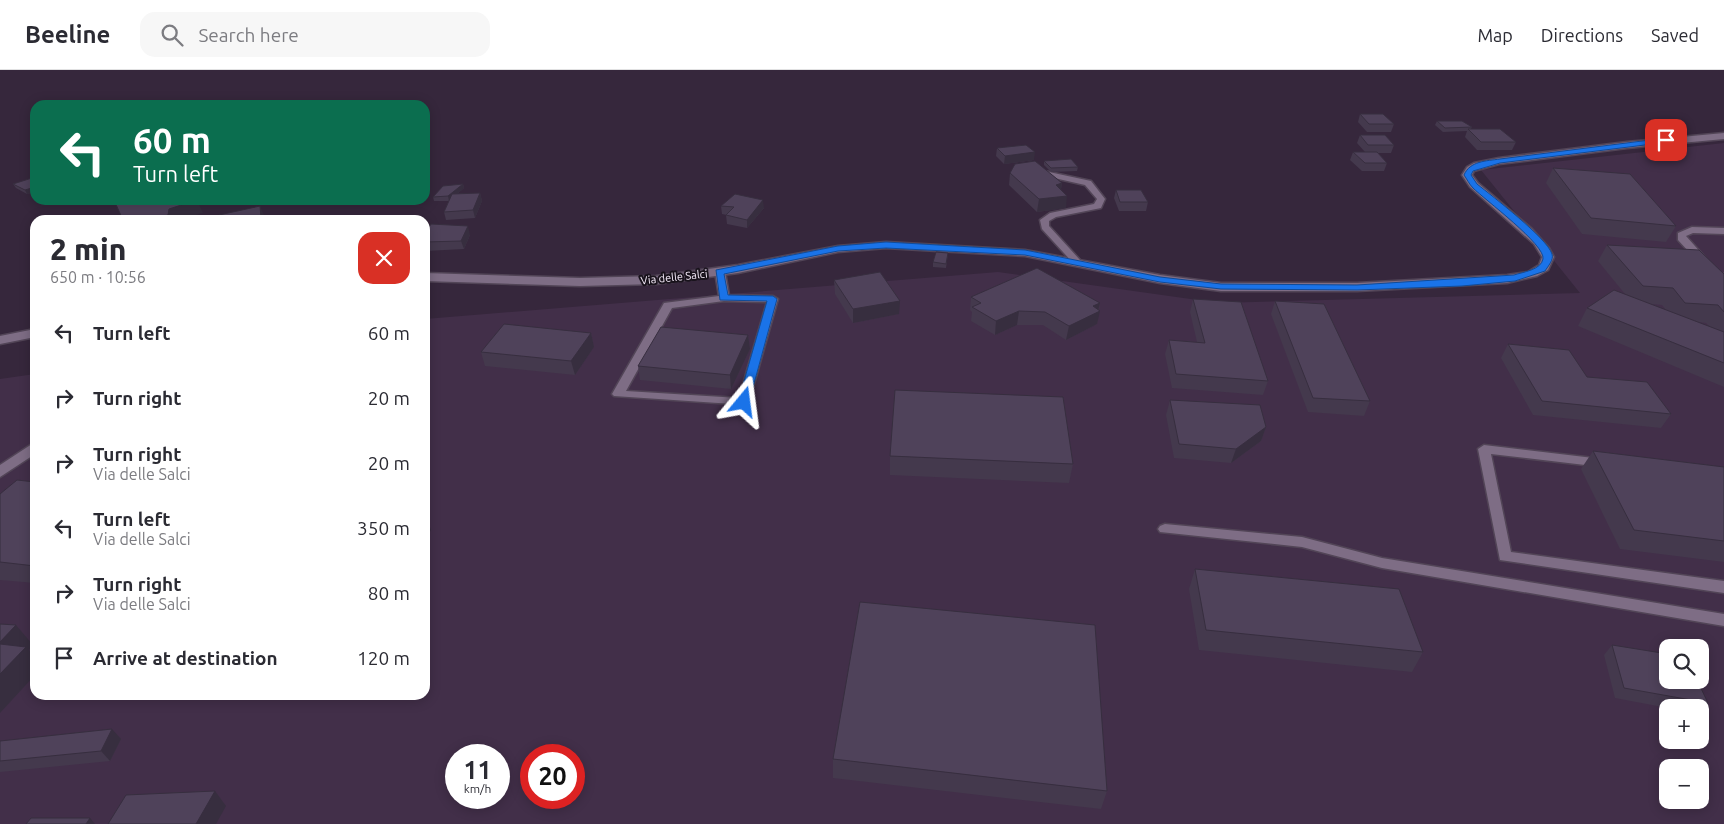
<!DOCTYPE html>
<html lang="en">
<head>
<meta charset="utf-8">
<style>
	:root { --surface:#fff; --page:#f7f7f7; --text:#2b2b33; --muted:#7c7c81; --line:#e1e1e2 }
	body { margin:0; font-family:Ubuntu,sans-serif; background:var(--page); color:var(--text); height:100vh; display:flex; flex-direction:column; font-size:19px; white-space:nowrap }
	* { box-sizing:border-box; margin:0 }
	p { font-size:16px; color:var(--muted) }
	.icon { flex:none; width:28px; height:28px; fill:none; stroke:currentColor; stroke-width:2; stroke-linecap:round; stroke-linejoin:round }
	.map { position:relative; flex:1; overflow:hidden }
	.drawer { position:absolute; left:30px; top:145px; width:400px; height:485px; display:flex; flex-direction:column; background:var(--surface); border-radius:15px; box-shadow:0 2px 12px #0003 }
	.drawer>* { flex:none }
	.top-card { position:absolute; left:30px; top:30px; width:400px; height:105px; border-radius:15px; box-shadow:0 2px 12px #0003; background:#0b6e4f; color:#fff; overflow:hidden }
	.fabs { position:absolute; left:1659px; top:569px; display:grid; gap:10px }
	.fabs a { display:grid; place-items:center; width:50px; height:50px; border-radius:10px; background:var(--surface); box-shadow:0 2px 12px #0003; font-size:25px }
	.speed { position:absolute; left:445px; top:674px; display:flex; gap:10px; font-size:25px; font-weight:700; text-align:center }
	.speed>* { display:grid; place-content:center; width:65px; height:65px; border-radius:50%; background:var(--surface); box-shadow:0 2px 12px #0003; line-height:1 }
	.speed small { font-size:12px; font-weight:400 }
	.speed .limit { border:8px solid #d22; background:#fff; color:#111 }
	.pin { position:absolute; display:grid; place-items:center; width:42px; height:42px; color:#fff; margin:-21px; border-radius:10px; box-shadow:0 2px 8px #0006 }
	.me { position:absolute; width:55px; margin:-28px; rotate:16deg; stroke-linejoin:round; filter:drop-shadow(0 0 4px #0008) }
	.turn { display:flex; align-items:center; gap:18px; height:105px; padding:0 20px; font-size:22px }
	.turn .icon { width:65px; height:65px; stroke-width:2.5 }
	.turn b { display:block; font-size:35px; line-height:42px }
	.round { display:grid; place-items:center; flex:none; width:52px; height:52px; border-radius:15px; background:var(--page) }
	.summary { display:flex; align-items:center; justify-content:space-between; height:85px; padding:0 20px }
	h1 { font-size:30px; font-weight:800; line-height:38px }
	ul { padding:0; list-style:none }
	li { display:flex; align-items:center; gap:15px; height:65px; padding:0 20px }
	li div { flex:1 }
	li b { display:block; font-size:19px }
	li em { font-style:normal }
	header { display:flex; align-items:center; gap:30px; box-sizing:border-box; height:70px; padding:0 25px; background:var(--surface); border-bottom:1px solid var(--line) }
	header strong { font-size:24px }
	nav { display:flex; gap:28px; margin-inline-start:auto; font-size:18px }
	.search { width:350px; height:45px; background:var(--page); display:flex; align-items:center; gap:12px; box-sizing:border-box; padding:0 18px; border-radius:15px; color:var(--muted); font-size:19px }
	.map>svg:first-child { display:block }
	.built { fill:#422f49; fill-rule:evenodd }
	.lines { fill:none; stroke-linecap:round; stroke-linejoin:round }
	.service-casing { stroke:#524557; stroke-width:3 }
	.minor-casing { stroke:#524557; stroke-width:3 }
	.service { fill:#7e6d85; fill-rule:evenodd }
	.minor { fill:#7e6d85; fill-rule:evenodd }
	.wall { fill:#44394d; fill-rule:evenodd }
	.shaded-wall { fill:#372e3f }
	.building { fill:#4f425a; stroke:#372e3f }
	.route { fill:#1a73e8; stroke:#114b97 }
	.labels { text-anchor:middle; stroke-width:4; stroke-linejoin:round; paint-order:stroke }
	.far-street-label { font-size:11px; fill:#faf0fe; stroke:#19131c }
</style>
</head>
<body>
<header>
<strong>Beeline</strong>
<div class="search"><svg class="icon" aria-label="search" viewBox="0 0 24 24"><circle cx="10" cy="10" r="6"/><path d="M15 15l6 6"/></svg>Search here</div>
<nav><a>Map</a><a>Directions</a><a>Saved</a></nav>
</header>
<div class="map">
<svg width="1724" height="754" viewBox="0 0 1724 754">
	<rect width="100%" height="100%" fill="#36273c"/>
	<!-- built -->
	<path class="built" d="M1724,73V754H0V309L35,304V625H425V249L998,202L1219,233L1580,223L1481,100ZM1668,578H1700V610H1668ZM1668,638H1700V670H1668ZM456,685H499V728H456ZM531,685H574V728H531ZM1668,698H1700V730H1668Z"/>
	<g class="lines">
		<!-- service casing -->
		<g class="service-casing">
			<g id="service">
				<polygon points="1035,99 1091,111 1105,129 1101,138 1056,147 1049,151 1049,156 1080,190 1080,194 1074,194 1042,159 1040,150 1050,143 1094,134 1097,129 1085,115 1041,105 1035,103"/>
				<polygon points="1692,157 1724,158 1724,164 1693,163 1686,166 1719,203 1724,204 1724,210 1713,208 1678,170 1678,163"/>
				<path d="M720,199L725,202L729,225L773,226L778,229L748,335L614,326L612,324L664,233L719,226L715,202ZM724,231L767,232L739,328L626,321L672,238Z"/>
				<polygon points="1484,375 1602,389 1608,393 1602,397 1491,384 1511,482 1724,511 1724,523 1500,490 1478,379"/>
				<polygon points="1165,454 1302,467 1382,488 1724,544 1724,556 1382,498 1302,477 1160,462 1158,459 1160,456"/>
			</g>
		</g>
		<!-- minor casing -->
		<g class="minor-casing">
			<g id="minor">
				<polygon points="1724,63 1724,69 1627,78 1499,94 1474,101 1472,105 1478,113 1532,159 1549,178 1554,187 1548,200 1537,206 1507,213 1357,221 1221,221 1160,213 1025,186 886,178 838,182 738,203 656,214 580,216 425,211 425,203 580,208 656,206 738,195 838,176 886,172 1025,180 1160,205 1221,213 1357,213 1507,205 1528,202 1539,195 1542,187 1534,174 1470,117 1462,105 1467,97 1474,93 1499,88 1627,72"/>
				<polygon points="35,259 35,267 0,274 0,266"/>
				<polygon points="35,372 35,384 0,407 0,395"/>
			</g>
		</g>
		<!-- service -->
		<use href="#service" class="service"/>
		<!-- minor -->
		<use href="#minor" class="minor"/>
	</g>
	<!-- wall -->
	<g class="wall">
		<polygon points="1360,44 1394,54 1391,62 1367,62 1358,52"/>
		<polygon points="1437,51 1472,57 1471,59 1516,72 1512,80 1477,80 1465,67 1467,61 1443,62 1435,55"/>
		<polygon points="1360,65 1394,75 1391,83 1378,83 1387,93 1384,101 1362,101 1350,90 1353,82 1365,82 1357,73"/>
		<polygon points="997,78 1034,90 1004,94 996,86"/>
		<polygon points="1044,91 1078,97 1077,101 1051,102 1044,95"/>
		<polygon points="1553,98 1676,156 1666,172 1582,164 1546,113"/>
		<polygon points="1010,103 1062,113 1061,119 1066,138 1037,142 1009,115"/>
		<polygon points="35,108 35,122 27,124 16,118 13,114"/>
		<polygon points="463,114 464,118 457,124 480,123 482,131 475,148 446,150 444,142 449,131 434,131 433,127"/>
		<polygon points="1116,120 1148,132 1146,141 1119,141 1114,128"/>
		<polygon points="721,136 764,138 747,158 727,154 726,145 727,145 722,144"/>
		<polygon points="425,163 470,165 464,179 425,181"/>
		<path d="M1607,175L1724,204V317L1578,256L1587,238L1625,224L1598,191ZM1652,234L1662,235L1666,240ZM1698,252L1706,253L1710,257Z"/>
		<polygon points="948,183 946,198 933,197 933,192"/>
		<polygon points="834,210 899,244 853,253 835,224"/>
		<polygon points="971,227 1100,233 1097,254 1066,270 1043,255 1017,255 995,265 971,251 972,242 970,240"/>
		<polygon points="1193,229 1268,311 1263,325 1172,318 1165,284 1169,270 1197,272 1190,242"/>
		<polygon points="1275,231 1370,331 1364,346 1308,342 1271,244"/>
		<polygon points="591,263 594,277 575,305 485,296 481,282"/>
		<polygon points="748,265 750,279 731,319 640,310 638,296"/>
		<polygon points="1508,274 1587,307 1671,344 1661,358 1533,345 1501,288"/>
		<polygon points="1170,330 1266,357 1261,371 1231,393 1174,388 1166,345"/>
		<polygon points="1593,381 1724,397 1724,492 1620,479 1581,399"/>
		<polygon points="890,386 1073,394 1069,413 890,405"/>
		<polygon points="35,412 35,513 0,510 0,424"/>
		<polygon points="1195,499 1423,582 1412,602 1199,580 1189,519"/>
		<polygon points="1612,575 1708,633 1700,640 1700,638 1668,638 1615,628 1604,585"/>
		<polygon points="121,669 110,691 0,702 0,671"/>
		<polygon points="833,689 1107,721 1101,739 833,708"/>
	</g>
	<!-- shaded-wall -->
	<g class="shaded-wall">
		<polygon points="1035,82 1034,90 1004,94 1005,86"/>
		<polygon points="1062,113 1060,125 1056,115"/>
		<polygon points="463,114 464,118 449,131 448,126"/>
		<polygon points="35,117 35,122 27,124 25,120"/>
		<polygon points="480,123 482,131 475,148 473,140"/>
		<polygon points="1067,126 1066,138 1037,142 1039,129"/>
		<polygon points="197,130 203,143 180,150 150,150 169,139"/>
		<polygon points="258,130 275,130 275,131 257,135 255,131"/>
		<polygon points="763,130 764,138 747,158 747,150"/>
		<polygon points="260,136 264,145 264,150 252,150"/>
		<polygon points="468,156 470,165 464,179 461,171"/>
		<polygon points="900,231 899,244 853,253 853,239"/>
		<polygon points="1100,233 1098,241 1100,241 1097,254 1066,270 1069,256 1093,236"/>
		<polygon points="1019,241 1017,255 995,265 996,251"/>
		<polygon points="591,263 594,277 575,305 571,291"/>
		<polygon points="748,265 750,279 731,319 730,305"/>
		<polygon points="1266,357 1261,371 1231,393 1236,379"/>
		<polygon points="425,445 431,460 425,470"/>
		<polygon points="16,555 33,575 29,580 35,587 35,605 0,643 0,572"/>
		<polygon points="112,659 121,669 110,691 101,681"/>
		<polygon points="215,721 226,736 216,754 196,754"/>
		<polygon points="90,748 95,754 86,754"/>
	</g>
	<!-- building -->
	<g class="building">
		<polygon points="1360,44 1383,44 1394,54 1369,54"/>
		<polygon points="1437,51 1462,51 1472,57 1445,58"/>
		<polygon points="1468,59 1500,59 1516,72 1481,72"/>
		<polygon points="1360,65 1385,65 1394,75 1368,75"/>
		<polygon points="1026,75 1035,82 1005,86 997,78"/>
		<polygon points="1353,82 1377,82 1387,93 1365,93"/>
		<polygon points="1071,89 1078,97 1051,98 1044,91"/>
		<polygon points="1035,91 1062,113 1056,115 1067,126 1039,129 1010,103 1015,94"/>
		<polygon points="1553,98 1630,104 1676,156 1591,148"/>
		<polygon points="35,107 35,117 25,120 13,114"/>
		<polygon points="463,114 448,126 433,127 443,116"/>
		<polygon points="1116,120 1141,120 1148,132 1120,132"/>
		<polygon points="480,123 473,140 444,142 452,124"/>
		<polygon points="735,124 763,130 747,150 726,145 734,137 721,136"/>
		<polygon points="114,130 197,130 169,139 168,145 150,150 123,150"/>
		<polygon points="260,136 261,148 252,150 219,150 219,145"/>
		<polygon points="431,154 468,156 461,171 425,172 425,163"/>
		<polygon points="1607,175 1699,180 1724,204 1724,242 1718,235 1685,233 1673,218 1643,216"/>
		<polygon points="936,182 948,183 946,194 933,192"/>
		<polygon points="1037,198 1100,233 1093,236 1100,241 1069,256 1045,242 1019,241 996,251 972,237 981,233 971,227"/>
		<polygon points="880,202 900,231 853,239 834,210"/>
		<polygon points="1614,220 1724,262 1724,293 1587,238"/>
		<polygon points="1193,229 1241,232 1268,311 1176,304 1169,270 1205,273"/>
		<polygon points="1275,231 1324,234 1370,331 1313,328"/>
		<polygon points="504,254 591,263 571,291 481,282"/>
		<polygon points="661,257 748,265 730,305 638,296"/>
		<polygon points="1508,274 1569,280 1587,307 1647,312 1671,344 1542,331"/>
		<polygon points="895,320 1063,327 1073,394 890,386"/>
		<polygon points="1170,330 1260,335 1266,357 1236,379 1179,374"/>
		<polygon points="1593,381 1724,397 1724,471 1634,460"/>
		<polygon points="17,410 35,412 35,496 0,492 0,424"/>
		<polygon points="1195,499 1399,519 1423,582 1206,560"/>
		<polygon points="860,532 1095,555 1107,721 833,689"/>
		<polygon points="0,554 16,555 0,572"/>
		<polygon points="0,574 26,577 0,604"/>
		<polygon points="1612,575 1668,584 1668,610 1697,610 1708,633 1624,618"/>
		<polygon points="112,659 101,681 0,691 0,671"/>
		<polygon points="215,721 196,754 108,754 126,725"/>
		<polygon points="31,748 90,748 86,754 26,754"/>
	</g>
	<!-- route -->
	<path class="route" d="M1666,68L1669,72L1500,93L1473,101L1471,105L1477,114C1492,126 1547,168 1552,184C1554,190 1548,196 1545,201L1515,211L1462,216L1357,220L1221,219L1160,212L1025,185L886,178L838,181L724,204L728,225L773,226L777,229L749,332L744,335L738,332L767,231L720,230L716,200L838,176L886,172L1025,180L1160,207L1221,214L1357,215L1514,205C1523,202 1541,200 1543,189C1546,175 1484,129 1473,118C1469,114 1467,109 1464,105C1470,91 1486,91 1500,89Z"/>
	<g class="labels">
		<!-- far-street labels -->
		<g class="far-street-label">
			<text transform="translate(674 207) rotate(-6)" y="4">Via delle Salci</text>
		</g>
	</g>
</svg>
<div class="fabs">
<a><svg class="icon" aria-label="search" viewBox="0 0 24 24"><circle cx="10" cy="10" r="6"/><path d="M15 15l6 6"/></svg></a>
<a>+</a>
<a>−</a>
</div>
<div class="speed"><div>11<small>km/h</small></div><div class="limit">20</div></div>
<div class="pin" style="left:1666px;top:70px;background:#d93025"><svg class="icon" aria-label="arrive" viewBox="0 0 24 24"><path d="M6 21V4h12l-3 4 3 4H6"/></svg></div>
<svg class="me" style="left:744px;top:332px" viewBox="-20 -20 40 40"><path d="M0-17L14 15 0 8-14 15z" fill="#1a73e8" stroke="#fff" stroke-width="4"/></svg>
<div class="top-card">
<div class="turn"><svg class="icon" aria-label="left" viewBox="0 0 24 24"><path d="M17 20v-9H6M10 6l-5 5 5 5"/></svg><div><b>60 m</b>Turn left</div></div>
</div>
<section class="drawer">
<div class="summary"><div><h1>2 min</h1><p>650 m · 10:56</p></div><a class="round" style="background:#d93025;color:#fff"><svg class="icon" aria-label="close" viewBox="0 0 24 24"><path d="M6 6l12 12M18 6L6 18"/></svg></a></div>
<ul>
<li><svg class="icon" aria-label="left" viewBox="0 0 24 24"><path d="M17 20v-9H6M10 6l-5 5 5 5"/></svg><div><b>Turn left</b></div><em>60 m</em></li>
<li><svg class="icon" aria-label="right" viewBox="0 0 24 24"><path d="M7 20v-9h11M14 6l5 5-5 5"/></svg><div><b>Turn right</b></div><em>20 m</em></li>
<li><svg class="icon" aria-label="right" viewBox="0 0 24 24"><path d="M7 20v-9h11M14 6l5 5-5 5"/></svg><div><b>Turn right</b><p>Via delle Salci</p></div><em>20 m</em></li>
<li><svg class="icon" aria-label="left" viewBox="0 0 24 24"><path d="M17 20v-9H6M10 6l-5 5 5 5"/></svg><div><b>Turn left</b><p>Via delle Salci</p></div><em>350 m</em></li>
<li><svg class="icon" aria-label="right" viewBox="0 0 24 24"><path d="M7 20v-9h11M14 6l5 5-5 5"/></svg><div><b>Turn right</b><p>Via delle Salci</p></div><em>80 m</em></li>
<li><svg class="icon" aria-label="arrive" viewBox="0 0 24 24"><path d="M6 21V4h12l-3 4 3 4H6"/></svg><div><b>Arrive at destination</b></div><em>120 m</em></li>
</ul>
</section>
</div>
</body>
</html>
